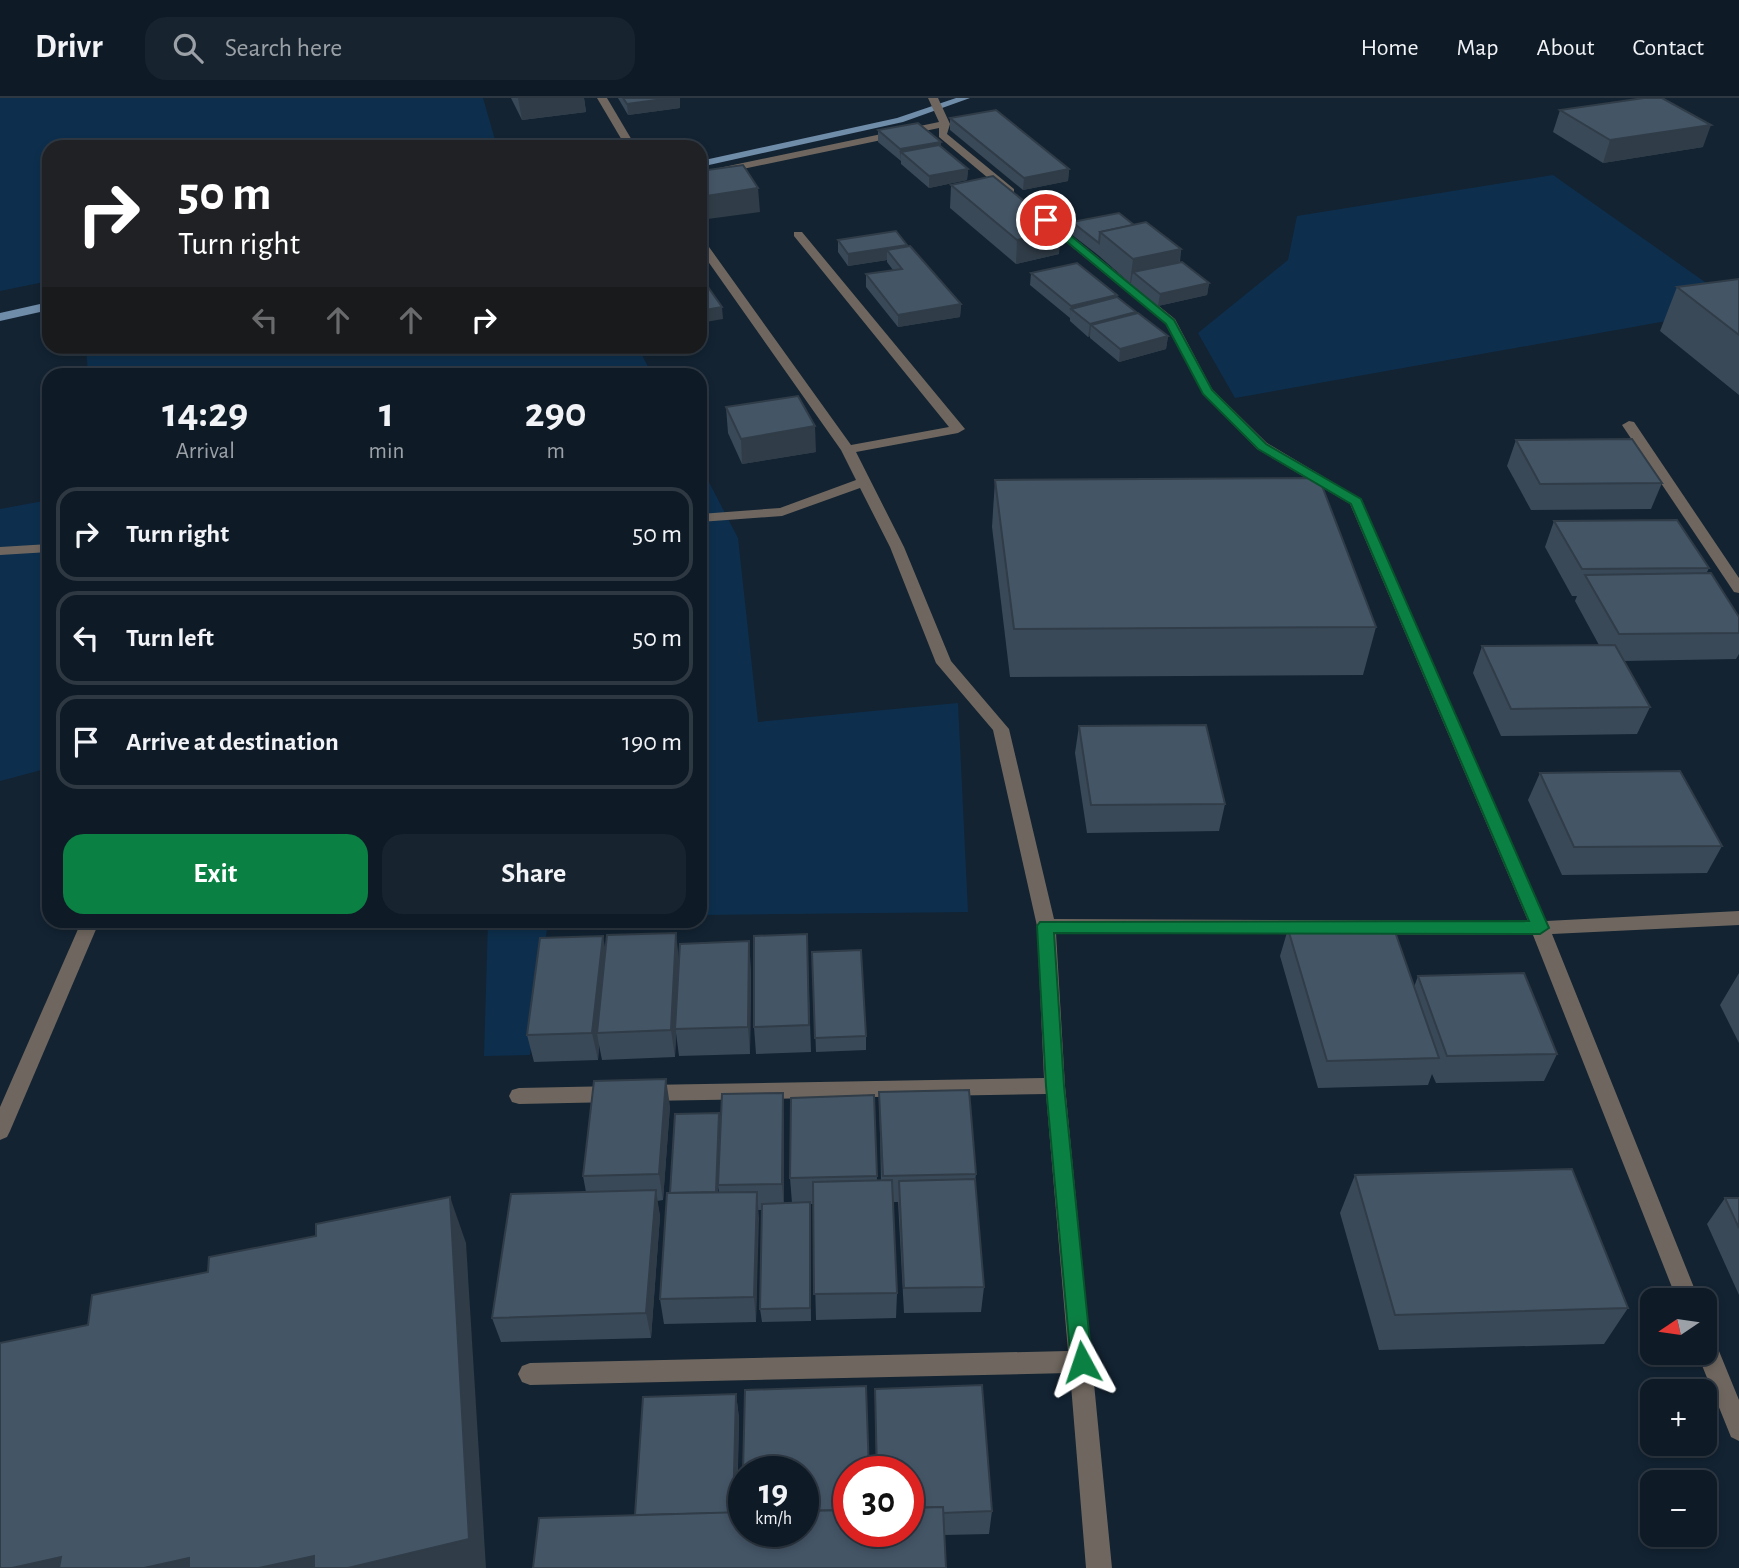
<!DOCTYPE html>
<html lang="en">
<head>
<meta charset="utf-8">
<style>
	:root { --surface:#0e1a26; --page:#17232e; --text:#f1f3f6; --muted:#9ba1a7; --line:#2e3843; --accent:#0b8043 }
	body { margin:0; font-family:"Alegreya Sans",sans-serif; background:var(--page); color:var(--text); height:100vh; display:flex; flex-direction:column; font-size:26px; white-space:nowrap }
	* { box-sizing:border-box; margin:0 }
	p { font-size:23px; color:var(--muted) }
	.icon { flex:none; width:38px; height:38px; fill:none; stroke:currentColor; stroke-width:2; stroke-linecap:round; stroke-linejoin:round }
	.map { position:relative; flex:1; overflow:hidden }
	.side { position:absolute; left:42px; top:270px; width:665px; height:560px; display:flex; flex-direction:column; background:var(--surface); border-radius:21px; box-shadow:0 4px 10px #0003,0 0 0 2px var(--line) }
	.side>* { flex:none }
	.hud { position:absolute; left:42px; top:42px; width:665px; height:214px; border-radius:21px; box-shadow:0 4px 10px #0003,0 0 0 2px var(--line); background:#202124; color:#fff; overflow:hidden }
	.needle { width:46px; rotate:257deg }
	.controls { position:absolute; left:1640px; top:1190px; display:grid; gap:14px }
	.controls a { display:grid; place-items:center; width:77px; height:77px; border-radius:14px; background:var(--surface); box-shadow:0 4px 10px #0003,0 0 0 2px var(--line); font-size:35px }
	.speed { position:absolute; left:728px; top:1358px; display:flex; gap:14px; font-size:35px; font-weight:700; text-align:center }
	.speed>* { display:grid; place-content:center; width:91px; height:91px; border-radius:50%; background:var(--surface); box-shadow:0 4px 10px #0003,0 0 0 2px var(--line); line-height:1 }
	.speed small { font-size:18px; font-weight:400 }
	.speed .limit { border:10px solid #d22; background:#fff; color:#111 }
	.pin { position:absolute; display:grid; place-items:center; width:60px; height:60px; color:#fff; margin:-30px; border:4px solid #fff; border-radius:50%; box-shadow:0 2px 7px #0007 }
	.me { position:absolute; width:77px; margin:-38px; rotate:355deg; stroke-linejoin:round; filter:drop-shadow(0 0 5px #0008) }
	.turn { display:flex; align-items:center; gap:24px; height:147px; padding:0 21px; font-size:32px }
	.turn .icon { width:91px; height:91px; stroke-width:2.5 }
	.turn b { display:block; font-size:49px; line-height:60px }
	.lanes { display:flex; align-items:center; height:66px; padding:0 21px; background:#0003; justify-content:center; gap:35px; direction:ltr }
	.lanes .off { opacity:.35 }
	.eta { display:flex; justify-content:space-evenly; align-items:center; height:119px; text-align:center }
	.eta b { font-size:42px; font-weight:700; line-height:49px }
	.action { display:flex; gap:14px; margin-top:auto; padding:14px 21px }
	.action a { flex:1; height:80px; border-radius:21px; background:var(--accent); color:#fff; font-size:28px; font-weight:700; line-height:80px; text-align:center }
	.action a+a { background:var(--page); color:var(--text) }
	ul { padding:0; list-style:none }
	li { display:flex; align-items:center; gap:21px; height:94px; margin:0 14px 10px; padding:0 7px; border:4px solid var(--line); border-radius:21px }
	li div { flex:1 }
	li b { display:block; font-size:26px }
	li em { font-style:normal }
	header { display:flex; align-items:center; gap:42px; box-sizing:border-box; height:98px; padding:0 35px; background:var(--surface); border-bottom:2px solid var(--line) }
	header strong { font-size:33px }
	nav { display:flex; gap:38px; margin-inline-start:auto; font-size:24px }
	.search { width:490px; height:63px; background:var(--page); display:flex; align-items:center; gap:18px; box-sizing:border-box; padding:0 24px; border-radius:21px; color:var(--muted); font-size:26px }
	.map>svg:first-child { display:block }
	.green { fill:#0d2f4d }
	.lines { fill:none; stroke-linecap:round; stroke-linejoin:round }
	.stream { fill:#6f8ca9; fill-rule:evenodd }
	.minor { fill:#6f675f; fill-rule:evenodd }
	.wall { fill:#3a4958; fill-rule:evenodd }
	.shaded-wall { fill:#303c47 }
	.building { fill:#456; stroke:#303c47; stroke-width:2 }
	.route { fill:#0b8043; stroke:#07532c; stroke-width:2 }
</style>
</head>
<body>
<header>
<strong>Drivr</strong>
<div class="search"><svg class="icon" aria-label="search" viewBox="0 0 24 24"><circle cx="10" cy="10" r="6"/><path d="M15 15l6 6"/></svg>Search here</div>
<nav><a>Home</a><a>Map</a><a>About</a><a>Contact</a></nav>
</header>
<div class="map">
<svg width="1739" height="1470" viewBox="0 0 1739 1470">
	<rect width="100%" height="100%" fill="#132332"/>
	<!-- green -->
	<g class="green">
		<polygon points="0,0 483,0 497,49 49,49 49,183 0,193"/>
		<polygon points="1553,77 1739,208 1739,210 1235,300 1198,235 1288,162 1297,118"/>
		<polygon points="637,248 652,276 88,276 86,249"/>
		<polygon points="700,367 738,440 758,624 958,605 968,814 700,817"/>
		<polygon points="49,402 49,670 0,683 0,411"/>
		<polygon points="488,823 548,823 530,957 484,958"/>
	</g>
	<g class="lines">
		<!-- stream -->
		<g class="stream">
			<polygon points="956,0 970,0 903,24 700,69 700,63 897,20"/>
			<polygon points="49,204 49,212 0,223 0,215"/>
		</g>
		<!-- minor -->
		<g class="minor">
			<polygon points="597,0 607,0 636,49 626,49"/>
			<polygon points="928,0 938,0 950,26 947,36 1014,91 1014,95 1006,95 939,39 939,30 700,80 700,74 939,24"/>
			<polygon points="1039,118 1047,118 1175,221 1212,291 1267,345 1361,401 1546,823 1739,813 1739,827 1552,836 1699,1202 1677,1202 1533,837 1056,835 1065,988 1112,1470 1086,1470 1070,1275 530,1287 522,1284 518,1276 522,1268 530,1265 1068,1253 1046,996 645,1003 638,1001 635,995 638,989 645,987 1044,980 1037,828 993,632 936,565 890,449 860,390 782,418 700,424 700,416 780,410 856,382 841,352 700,152 700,141 704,142 851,347 949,329 794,138 794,134 802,134 965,331 958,335 856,354 904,449 951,563 1009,631 1054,821 1528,823 1350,406 1257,351 1203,296 1166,226 1039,122"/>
			<polygon points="1629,323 1634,324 1739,480 1739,495 1734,494 1622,327"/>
			<polygon points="49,446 49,454 0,457 0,449"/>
			<polygon points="82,822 100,822 10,1033 7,1039 0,1042 0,1009"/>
			<polygon points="617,988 624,990 627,996 624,1002 617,1004 519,1006 512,1004 509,998 512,992 519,990"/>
			<polygon points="1704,1233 1712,1236 1739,1302 1739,1343 1731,1339 1697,1255 1704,1255"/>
		</g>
	</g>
	<!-- wall -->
	<g class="wall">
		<polygon points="511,0 584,0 586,14 522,22"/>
		<polygon points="618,0 680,0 680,10 628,17"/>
		<polygon points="1560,12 1703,49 1603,65 1553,34"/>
		<polygon points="950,20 1069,71 1068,83 1023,92 950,32"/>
		<polygon points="878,32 941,49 968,71 967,82 929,90 901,66 901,63 878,44"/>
		<polygon points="951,87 1059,156 1016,166 950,110"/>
		<polygon points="1072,124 1134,127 1181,151 1180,164 1209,185 1207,197 1158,208 1131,187 1131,185 1130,185 1098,157 1071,136"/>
		<polygon points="838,142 907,148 961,206 960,219 898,229 866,189 866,176 893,172 887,164 887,162 848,168 838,154"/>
		<polygon points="1031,175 1117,199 1136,216 1168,238 1166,251 1119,264 1090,240 1090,238 1088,239 1070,223 1070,220 1030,187"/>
		<polygon points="1739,181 1739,297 1660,233 1677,189"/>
		<polygon points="726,309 816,354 742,366 728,335"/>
		<polygon points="1516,342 1662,385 1651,411 1531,412 1507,368"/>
		<polygon points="995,382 1376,529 1363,577 1010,579 992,429"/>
		<polygon points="1554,423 1709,470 1706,476 1739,519 1739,556 1736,561 1624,563 1650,609 1637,636 1501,638 1473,575 1482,548 1599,547 1575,503 1577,498 1572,498 1545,449"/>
		<polygon points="1079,628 1225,706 1219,733 1087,735 1075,655"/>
		<polygon points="1540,675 1722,748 1707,775 1562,777 1528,702"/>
		<polygon points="1288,831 1414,889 1418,878 1557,956 1544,983 1436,985 1432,976 1428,987 1318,990 1280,858"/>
		<polygon points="605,853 751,871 750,956 679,958 676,935 675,959 602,962 599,947 598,962 534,964 527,937"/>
		<polygon points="812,854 866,938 866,952 816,954"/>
		<polygon points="808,863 811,954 756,956 754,929"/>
		<polygon points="1739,875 1739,945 1720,907"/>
		<polygon points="879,994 976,1076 975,1083 984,1189 981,1214 904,1215 898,1104 893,1104 897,1195 896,1220 816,1222 813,1106 810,1106 811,1223 762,1224 760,1211 762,1112 758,1112 756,1224 664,1226 660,1201 670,1095 721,1029 718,1094 719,1094 718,1087 784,1021 784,1105 792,1105 790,1080 874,997 877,1083 881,1083"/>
		<polygon points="670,1008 663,1102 657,1103 660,1118 651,1240 501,1244 492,1220 586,1094 583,1078"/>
		<polygon points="1355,1077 1628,1210 1604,1246 1379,1252 1340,1115"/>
		<polygon points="1725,1100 1739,1100 1739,1197 1707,1126"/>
		<path d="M982,1287L992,1413L989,1436L944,1437L946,1470H533L539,1420L635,1417L643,1299L736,1296L739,1320L737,1415L742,1414L745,1292L866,1288L869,1374H849V1433H908V1374H876L875,1291ZM744,1374H803V1433H744Z"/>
	</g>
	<!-- shaded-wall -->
	<g class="shaded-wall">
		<polygon points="518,0 584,0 586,14 522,22"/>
		<polygon points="671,0 680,0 680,10 628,17 627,6"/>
		<polygon points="1711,27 1703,49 1603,65 1610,42"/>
		<polygon points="941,44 941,55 901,54 900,63 900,51"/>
		<polygon points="968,71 967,82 929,90 929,78"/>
		<polygon points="1069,71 1068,83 1023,92 1024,80"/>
		<polygon points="758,90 760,114 700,122 700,99"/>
		<polygon points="1061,133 1059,156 1016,166 1017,142"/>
		<polygon points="907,147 907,159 887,152 887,162 848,168 848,156"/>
		<polygon points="1181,151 1178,175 1133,174 1131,185 1130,185 1133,161"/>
		<polygon points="706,185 707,198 700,199 700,186"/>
		<polygon points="1209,185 1207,197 1158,208 1160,196"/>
		<polygon points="1117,197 1115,210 1071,211 1070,220 1071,208"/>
		<polygon points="961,206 960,219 898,229 898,217"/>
		<polygon points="722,209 723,221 700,225 700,213"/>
		<polygon points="1136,214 1135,227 1091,227 1090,238 1088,239 1090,226"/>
		<polygon points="1168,238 1166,251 1119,264 1120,251"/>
		<polygon points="815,328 816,354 742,366 741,341"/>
		<polygon points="676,835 679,862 675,959 671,932"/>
		<polygon points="603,838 608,865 597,935 599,947 598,962 592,935"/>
		<polygon points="749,843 751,871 750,956 748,929"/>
		<polygon points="666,981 670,1008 663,1102 659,1076"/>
		<polygon points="783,995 784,1021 784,1112 782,1086"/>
		<polygon points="719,1015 721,1029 717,1114 715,1101"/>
		<polygon points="656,1092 660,1118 651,1240 646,1215"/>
		<polygon points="757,1094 759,1120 756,1224 754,1199"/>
		<polygon points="450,1099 466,1145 486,1470 348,1470"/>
		<polygon points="736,1296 739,1320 736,1442 733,1420"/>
		<polygon points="314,1458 322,1470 259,1470"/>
		<polygon points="61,1459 71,1470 12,1470"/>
		<polygon points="189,1460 197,1470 144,1470"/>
	</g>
	<!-- building -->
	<g class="building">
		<polygon points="623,0 671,0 627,6"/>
		<polygon points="1644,0 1662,0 1711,27 1610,42 1560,12"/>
		<polygon points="996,12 1069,71 1024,80 950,20"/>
		<polygon points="918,25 941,44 900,51 878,32"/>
		<polygon points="939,47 968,71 929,78 901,54"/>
		<polygon points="743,67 758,90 700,99 700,73"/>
		<polygon points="993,78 1061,133 1017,142 951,87"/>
		<polygon points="1119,115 1134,127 1100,134 1099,145 1072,124"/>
		<polygon points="1146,124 1181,151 1133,161 1100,134"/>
		<polygon points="896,133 907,147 848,156 838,142"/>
		<polygon points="910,148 961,206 898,217 866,176 902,171 887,152"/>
		<polygon points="1182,164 1209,185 1160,196 1133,174"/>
		<polygon points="1077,165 1117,197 1071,208 1031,175"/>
		<polygon points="700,177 706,185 700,186"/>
		<polygon points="1739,181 1739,237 1677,189"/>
		<polygon points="708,189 722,209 700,213 700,190"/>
		<polygon points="1117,199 1136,214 1090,226 1071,211"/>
		<polygon points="1138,215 1168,238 1120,251 1091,227"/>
		<polygon points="798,298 815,328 741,341 726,309"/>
		<polygon points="1632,341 1662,385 1540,386 1516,342"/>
		<polygon points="1319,380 1376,529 1014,531 995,382"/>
		<polygon points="1677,422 1709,470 1582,471 1554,423"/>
		<polygon points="1711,475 1739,519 1739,535 1619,536 1585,477"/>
		<polygon points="1615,547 1650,609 1511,611 1482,548"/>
		<polygon points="1206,627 1225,706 1091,707 1079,628"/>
		<polygon points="1680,673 1722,748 1574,749 1540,675"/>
		<polygon points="1393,828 1439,960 1327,963 1288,831"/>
		<polygon points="676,835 671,932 597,935 607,837"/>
		<polygon points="807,836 809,927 754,929 754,838"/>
		<polygon points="603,838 592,935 527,937 540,840"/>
		<polygon points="749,843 748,929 675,931 680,846"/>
		<polygon points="861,852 866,938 815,940 812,854"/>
		<polygon points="1524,875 1557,956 1447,958 1418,878"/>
		<polygon points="666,981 659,1076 583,1078 594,983"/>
		<polygon points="969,992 976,1076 883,1078 879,994"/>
		<polygon points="783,995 782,1086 718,1087 722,996"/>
		<polygon points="874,997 877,1078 790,1080 791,1000"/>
		<polygon points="719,1015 716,1094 670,1095 675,1016"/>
		<polygon points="1572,1071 1628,1210 1395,1217 1355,1077"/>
		<polygon points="975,1081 984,1189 904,1190 899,1083"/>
		<polygon points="892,1082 897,1195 814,1196 813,1084"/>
		<polygon points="656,1092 646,1215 492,1220 511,1096"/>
		<polygon points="757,1094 754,1199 660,1201 667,1095"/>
		<polygon points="450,1099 469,1441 348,1470 314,1470 314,1458 259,1470 189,1470 189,1460 144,1470 59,1470 61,1459 12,1470 0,1470 0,1245 88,1227 92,1197 208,1174 209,1159 316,1138 316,1126"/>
		<polygon points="1725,1100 1739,1100 1739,1130"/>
		<polygon points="810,1104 810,1210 760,1211 762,1106"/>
		<polygon points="982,1287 992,1413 943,1415 943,1409 908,1410 908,1374 877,1374 875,1291"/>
		<polygon points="866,1288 869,1374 849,1374 849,1412 803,1413 803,1374 744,1374 744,1414 742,1414 745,1292"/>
		<polygon points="736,1296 733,1415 635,1417 643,1299"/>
		<polygon points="943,1409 946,1470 533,1470 539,1420 744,1414 744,1433 803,1433 803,1413 849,1412 849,1433 908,1433 908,1410"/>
	</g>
	<!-- route -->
	<polygon class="route" points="1043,120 1049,120 1174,222 1212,292 1266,346 1361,401 1549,830 1540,836 1054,835 1064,988 1092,1264 1089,1271 1082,1274 1074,1271 1071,1264 1046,988 1037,828 1040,824 1529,823 1351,406 1258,351 1203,296 1166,226 1043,124"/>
</svg>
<div class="controls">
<a><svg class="needle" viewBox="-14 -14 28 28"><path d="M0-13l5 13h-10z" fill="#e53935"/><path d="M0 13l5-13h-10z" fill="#9ba1a7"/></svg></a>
<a>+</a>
<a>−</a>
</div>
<div class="speed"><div>19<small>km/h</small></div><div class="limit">30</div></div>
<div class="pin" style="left:1046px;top:122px;background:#d93025"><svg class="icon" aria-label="arrive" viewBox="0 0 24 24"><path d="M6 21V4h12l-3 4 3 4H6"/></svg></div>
<svg class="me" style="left:1082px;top:1264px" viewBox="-20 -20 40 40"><path d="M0-17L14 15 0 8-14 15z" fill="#0b8043" stroke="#fff" stroke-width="4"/></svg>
<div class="hud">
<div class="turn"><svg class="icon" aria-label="right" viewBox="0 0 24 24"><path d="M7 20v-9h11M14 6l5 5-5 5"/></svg><div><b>50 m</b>Turn right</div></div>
<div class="lanes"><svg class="icon off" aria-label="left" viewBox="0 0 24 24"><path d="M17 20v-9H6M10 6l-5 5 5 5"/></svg><svg class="icon off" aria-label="ahead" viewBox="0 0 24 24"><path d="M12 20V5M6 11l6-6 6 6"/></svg><svg class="icon off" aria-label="ahead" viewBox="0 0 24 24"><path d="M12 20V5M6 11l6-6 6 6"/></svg><svg class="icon" aria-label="right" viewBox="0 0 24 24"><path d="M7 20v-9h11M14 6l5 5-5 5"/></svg></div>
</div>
<section class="side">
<div class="eta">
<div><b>14:29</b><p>Arrival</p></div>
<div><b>1</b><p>min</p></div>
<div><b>290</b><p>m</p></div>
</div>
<ul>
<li><svg class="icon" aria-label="right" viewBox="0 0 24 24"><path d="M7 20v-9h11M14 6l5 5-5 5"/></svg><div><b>Turn right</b></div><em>50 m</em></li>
<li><svg class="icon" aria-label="left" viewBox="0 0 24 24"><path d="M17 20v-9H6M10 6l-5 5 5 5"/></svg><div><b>Turn left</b></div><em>50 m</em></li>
<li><svg class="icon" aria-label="arrive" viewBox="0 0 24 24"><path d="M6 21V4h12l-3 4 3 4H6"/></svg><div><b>Arrive at destination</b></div><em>190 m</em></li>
</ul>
<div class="action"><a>Exit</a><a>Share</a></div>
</section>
</div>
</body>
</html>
